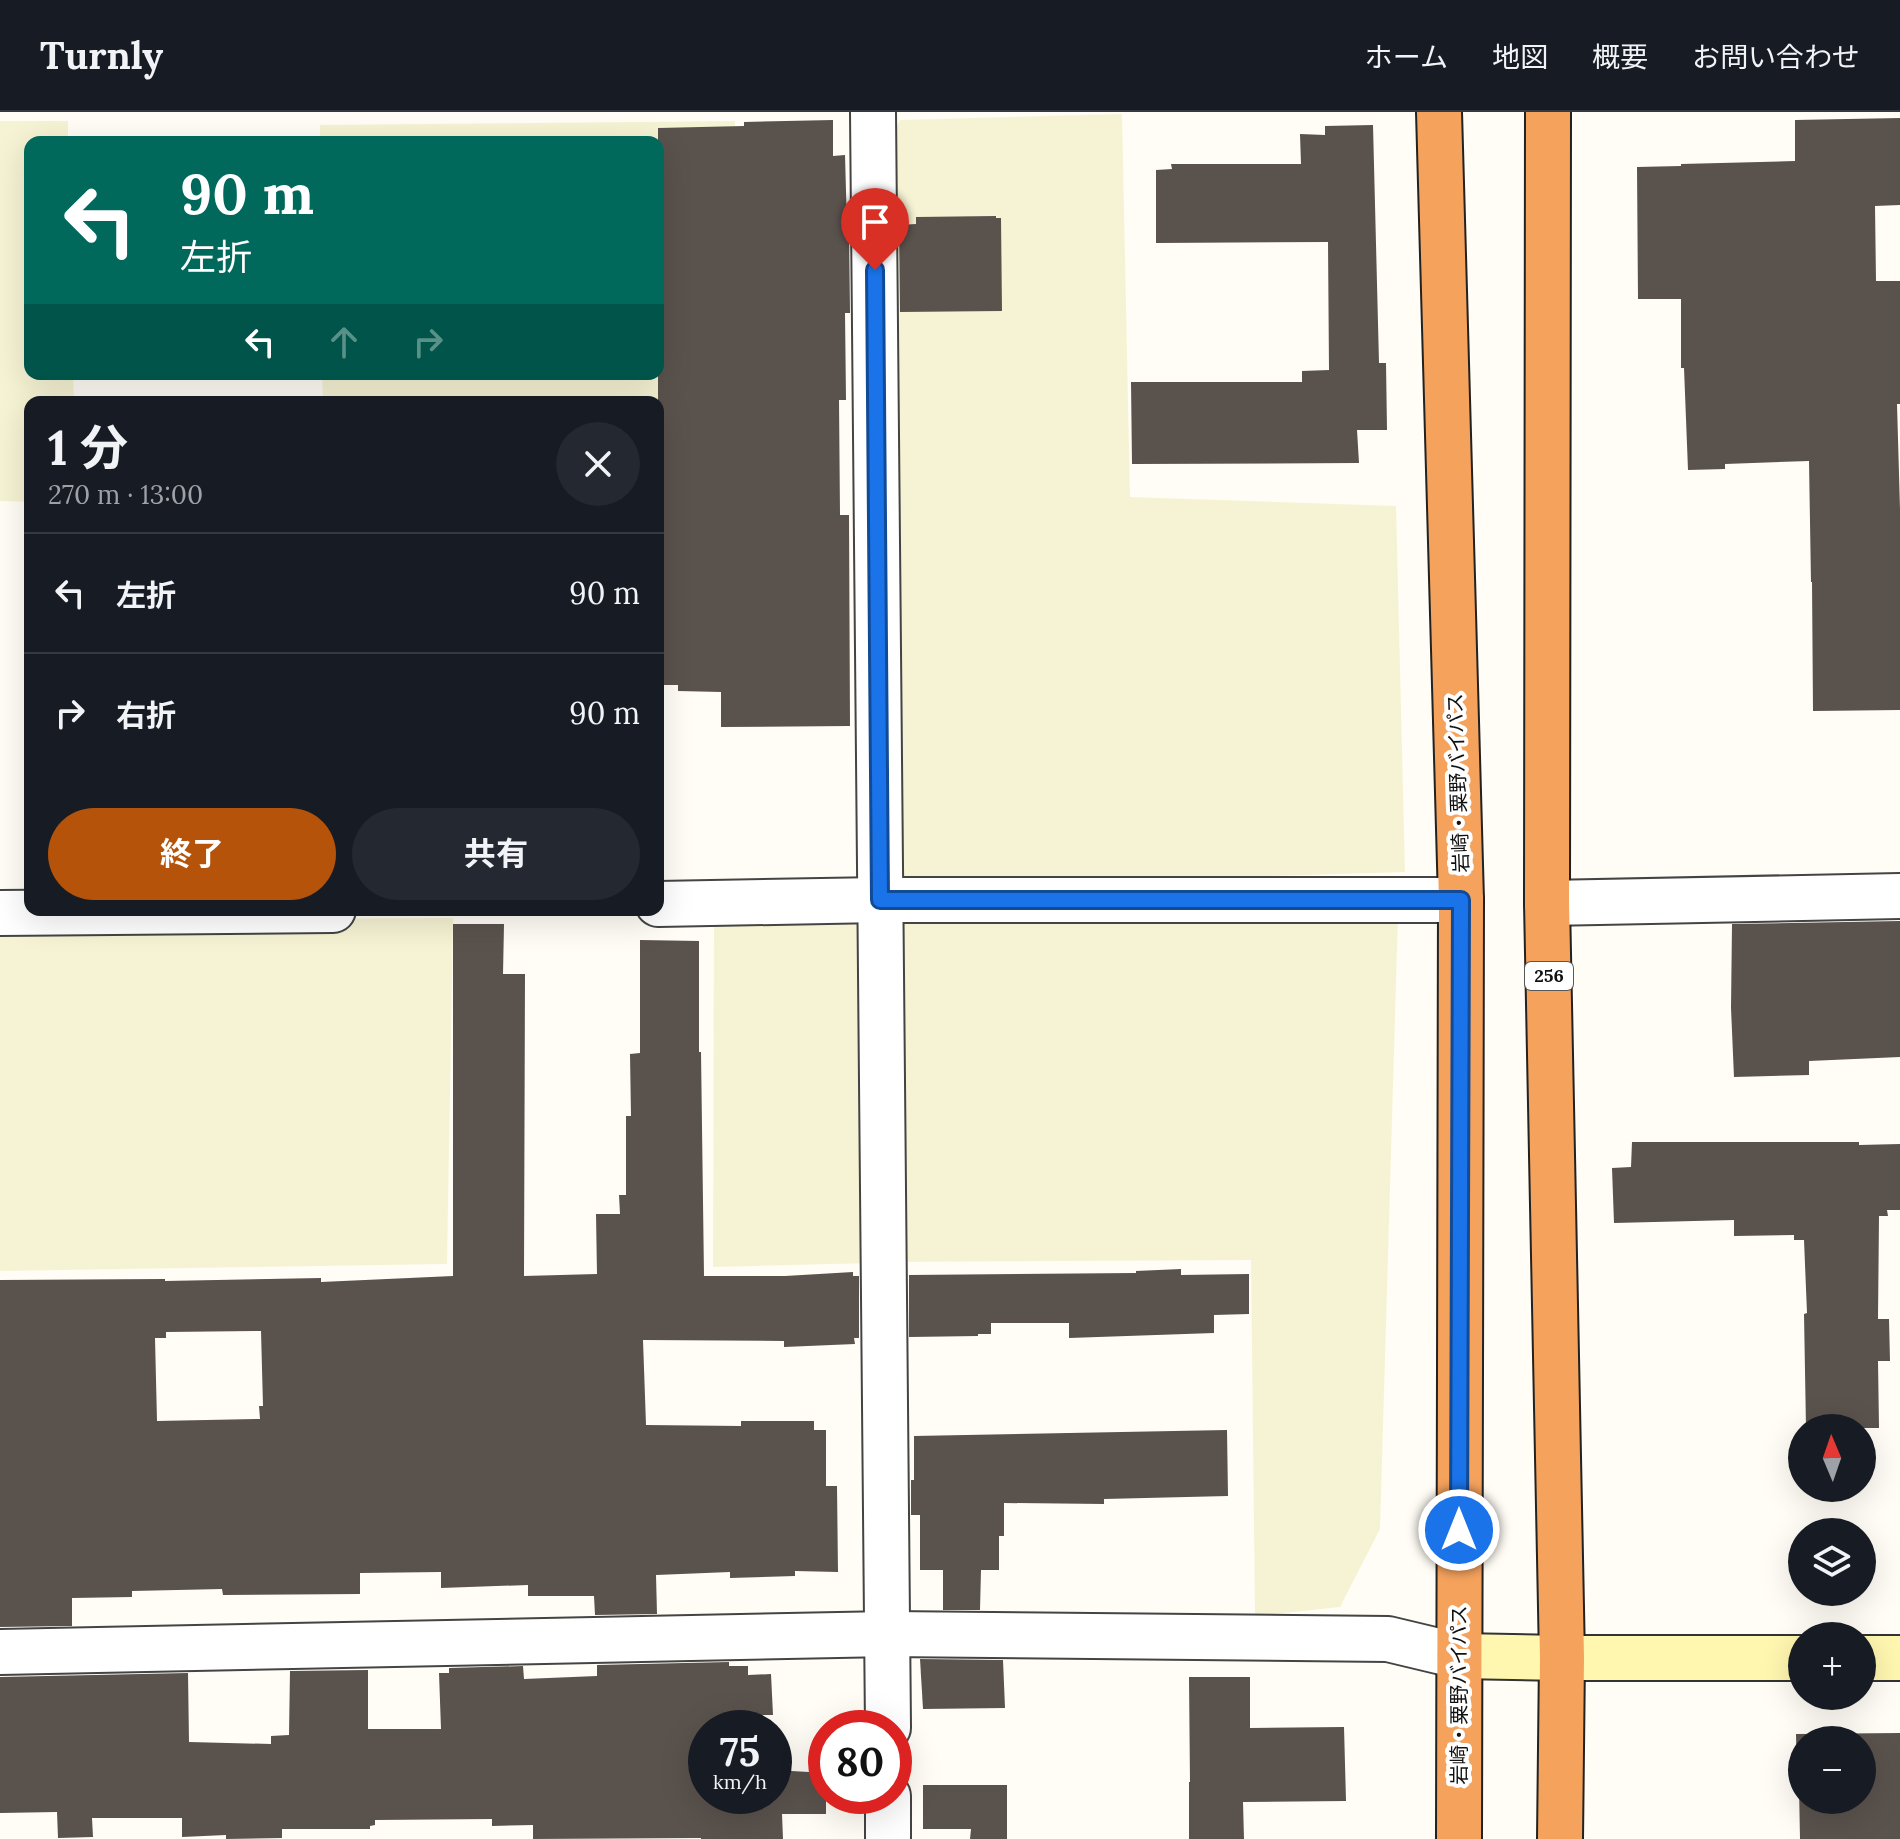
<!DOCTYPE html>
<html lang="ja">
<head>
<meta charset="utf-8">
<style>
	:root { --surface:#171b24; --page:#242831; --text:#f1f3f6; --muted:#9ea1a6; --line:#363941; --accent:#b45309 }
	body { margin:0; font-family:Lora,"Noto Sans JP",serif; background:var(--page); color:var(--text); height:100vh; display:flex; flex-direction:column; font-size:30px; white-space:nowrap }
	* { box-sizing:border-box; margin:0 }
	p { font-size:26px; color:var(--muted) }
	.icon { flex:none; width:44px; height:44px; fill:none; stroke:currentColor; stroke-width:2; stroke-linecap:round; stroke-linejoin:round }
	.map { position:relative; flex:1; overflow:hidden }
	.details { position:absolute; left:24px; top:284px; width:640px; height:520px; display:flex; flex-direction:column; background:var(--surface); border-radius:16px; box-shadow:0 8px 32px #0002 }
	.details>* { flex:none }
	.banner { position:absolute; left:24px; top:24px; width:640px; height:244px; border-radius:16px; box-shadow:0 8px 32px #0002; background:#00695c; color:#fff; overflow:hidden }
	.needle { width:52px; rotate:358deg }
	.fabs { position:absolute; left:1788px; top:1302px; display:grid; gap:16px }
	.fabs a { display:grid; place-items:center; width:88px; height:88px; border-radius:50%; background:var(--surface); box-shadow:0 8px 32px #0002; font-size:40px }
	.speed { position:absolute; left:688px; top:1598px; display:flex; gap:16px; font-size:40px; font-weight:700; text-align:center }
	.speed>* { display:grid; place-content:center; width:104px; height:104px; border-radius:50%; background:var(--surface); box-shadow:0 8px 32px #0002; line-height:1 }
	.speed small { font-size:20px; font-weight:400 }
	.speed .limit { border:12px solid #d22; background:#fff; color:#111 }
	.pin { position:absolute; display:grid; place-items:center; width:68px; height:68px; color:#fff; margin:-82px -34px; border-radius:50% 50% 50% 0; rotate:-45deg; box-shadow:0 0 8px #0007 }
	.pin .icon { rotate:45deg }
	.me { position:absolute; width:88px; margin:-44px; rotate:0deg; stroke-linejoin:round; filter:drop-shadow(0 0 6px #0008) }
	.turn { display:flex; align-items:center; gap:28px; height:168px; padding:0 24px; font-size:36px }
	.turn .icon { width:104px; height:104px; stroke-width:2.5 }
	.turn b { display:block; font-size:56px; line-height:68px }
	.lanes { display:flex; align-items:center; height:76px; padding:0 24px; background:#0003; justify-content:center; gap:40px; direction:ltr }
	.lanes .off { opacity:.35 }
	.round { display:grid; place-items:center; flex:none; width:84px; height:84px; border-radius:42px; background:var(--page) }
	.summary { display:flex; align-items:center; justify-content:space-between; height:136px; padding:0 24px }
	h1 { font-size:48px; font-weight:700; line-height:60px }
	.action { display:flex; gap:16px; margin-top:auto; padding:16px 24px }
	.action a { flex:1; height:92px; border-radius:48px; background:var(--accent); color:#fff; font-size:32px; font-weight:700; line-height:92px; text-align:center }
	.action a+a { background:var(--page); color:var(--text) }
	ul { padding:0; list-style:none }
	li { display:flex; align-items:center; gap:24px; height:120px; padding:0 24px; border-top:2px solid var(--line) }
	li div { flex:1 }
	li b { display:block; font-size:30px }
	li em { font-style:normal }
	header { display:flex; align-items:center; gap:48px; box-sizing:border-box; height:112px; padding:0 40px; background:var(--surface); border-bottom:2px solid var(--line) }
	header strong { font-size:38px }
	nav { display:flex; gap:44px; margin-inline-start:auto; font-size:28px }
	.map>svg:first-child { display:block }
	.farmland { fill:#f6f3d4 }
	.building { fill:#5a524d; fill-rule:evenodd }
	.lines { fill:none; stroke-linecap:round; stroke-linejoin:round }
	.street-casing { stroke:#444; stroke-width:48 }
	.secondary-casing { stroke:#333; stroke-width:48 }
	.highway-casing { stroke:#222; stroke-width:48 }
	.street { stroke:#fff; stroke-width:44 }
	.secondary { stroke:#fff6b0; stroke-width:44 }
	.highway { stroke:#f5a25d; stroke-width:44 }
	.route-casing { stroke:#114b97; stroke-width:20 }
	.route { stroke:#1a73e8; stroke-width:14 }
	.labels { text-anchor:middle; stroke-width:8; stroke-linejoin:round; paint-order:stroke }
	.shield { fill:#fff; stroke:#585858; stroke-width:2 }
	.shield-label { font-size:18px; font-weight:bold; fill:#111 }
	.street-label { font-size:20px; fill:#111; stroke:#fff }
</style>
</head>
<body>
<header>
<strong>Turnly</strong>
<nav><a>ホーム</a><a>地図</a><a>概要</a><a>お問い合わせ</a></nav>
</header>
<div class="map">
<svg width="1900" height="1727" viewBox="0 0 1900 1727">
	<rect width="100%" height="100%" fill="#fffdf5"/>
	<!-- farmland -->
	<g class="farmland">
		<polygon points="1122,2 1130,385 1396,394 1405,760 913,775 893,753 888,32 900,8"/>
		<polygon points="0,9 68,9 68,30 30,30 30,262 73,262 74,290 30,290 30,390 0,389"/>
		<polygon points="735,9 730,392 658,290 323,290 322,262 658,262 658,30 320,30 320,13"/>
		<polygon points="869,796 871,1151 713,1155 714,799"/>
		<polygon points="1398,803 1380,1417 1340,1495 1255,1504 1251,1148 900,1150 901,804"/>
		<polygon points="453,806 447,1152 0,1159 0,808"/>
	</g>
	<!-- building -->
	<g class="building">
		<polygon points="1900,6 1900,93 1875,94 1876,169 1900,169 1900,292 1897,292 1900,397 1900,598 1813,599 1812,470 1811,470 1809,349 1725,352 1725,357 1688,358 1684,256 1681,256 1681,187 1638,187 1637,55 1681,54 1681,52 1795,49 1795,8"/>
		<polygon points="833,8 833,44 845,43 847,115 849,115 850,201 845,201 846,288 839,288 840,403 849,403 850,614 721,615 721,580 678,579 678,573 658,573 658,16 744,14 744,10"/>
		<polygon points="1373,13 1379,251 1386,251 1387,318 1357,318 1359,351 1132,352 1131,270 1302,270 1302,259 1329,258 1328,130 1156,131 1156,58 1172,57 1171,52 1301,52 1300,22 1325,23 1325,14"/>
		<polygon points="996,104 996,106 1001,106 1002,199 900,200 899,113 916,112 916,105"/>
		<polygon points="1900,809 1900,945 1809,949 1809,963 1734,965 1731,896 1732,812"/>
		<path d="M453,812H504L503,862H525L524,1164L597,1162L596,1102H620L619,1083H626V1004H631L630,942L640,941V828L699,829V940H701L704,1164H785L853,1160V1164H859V1226H854L855,1232L784,1235V1229L643,1228L646,1313L741,1314V1309H814V1318H826V1374H837L838,1460L795,1459V1464L730,1466V1460L656,1463L657,1502L595,1503L594,1484H528V1473L441,1476V1460L360,1461V1482L223,1483L222,1477L132,1479V1485L72,1486V1514L0,1515V1168L165,1167V1169L321,1166V1170L453,1164ZM261,1219L263,1294H259L260,1307L157,1309L155,1226H166V1220Z"/>
		<polygon points="1632,1030 1859,1030 1859,1033 1900,1032 1900,1098 1887,1098 1888,1104 1879,1104 1878,1207 1889,1207 1890,1249 1878,1249 1879,1316 1806,1316 1804,1202 1807,1201 1804,1128 1794,1128 1794,1123 1734,1124 1734,1108 1614,1111 1612,1056 1631,1055"/>
		<polygon points="1181,1157 1181,1163 1249,1162 1249,1202 1214,1203 1214,1221 1069,1226 1069,1211 991,1211 991,1222 978,1222 978,1224 909,1225 909,1163 1136,1161 1136,1159"/>
		<polygon points="1227,1318 1228,1384 1104,1387 1104,1392 1004,1391 1004,1424 999,1424 999,1458 981,1458 980,1498 943,1498 943,1458 920,1458 920,1403 911,1403 911,1368 914,1368 914,1324"/>
		<polygon points="920,1547 1003,1548 1005,1596 923,1597"/>
		<polygon points="729,1550 729,1554 748,1554 748,1563 771,1562 773,1603 754,1603 754,1616 706,1616 706,1684 774,1684 774,1658 826,1661 826,1702 782,1702 783,1727 701,1727 701,1726 533,1727 533,1713 492,1714 492,1707 375,1708 375,1713 370,1714 370,1717 282,1717 282,1726 226,1727 226,1723 182,1725 182,1706 92,1706 93,1725 58,1726 57,1700 0,1701 0,1565 188,1561 189,1630 271,1632 271,1624 289,1623 290,1559 368,1558 368,1617 441,1617 439,1561 449,1561 449,1556 523,1554 524,1567 597,1564 597,1553"/>
		<polygon points="1189,1565 1250,1565 1250,1616 1344,1615 1346,1689 1243,1690 1244,1727 1189,1727 1189,1670 1190,1670"/>
		<path d="M1900,1621V1727H1800L1799,1674H1797L1796,1622ZM1802,1628H1862V1688H1802Z"/>
		<polygon points="923,1673 1007,1673 1007,1727 970,1727 971,1717 923,1717"/>
	</g>
	<g class="lines">
		<!-- street casing -->
		<g class="street-casing">
			<g id="street">
				<polyline points="873,0 888,1616"/>
				<polyline points="1547,791 1900,784"/>
				<polyline points="658,792 880,788 1461,788"/>
				<polyline points="0,801 333,798"/>
				<polyline points="0,1540 889,1522 1388,1527 1459,1544"/>
				<polyline points="888,1727 888,1684"/>
			</g>
		</g>
		<!-- secondary casing -->
		<g class="secondary-casing">
			<g id="secondary">
				<polyline points="1459,1544 1562,1546 1802,1546"/>
				<polyline points="1862,1546 1900,1546"/>
			</g>
		</g>
		<!-- highway casing -->
		<g class="highway-casing">
			<g id="highway">
				<polyline points="1439,0 1461,788 1459,1727"/>
				<polyline points="1548,0 1547,791 1562,1546 1560,1727"/>
			</g>
		</g>
		<!-- street -->
		<use href="#street" class="street"/>
		<!-- secondary -->
		<use href="#secondary" class="secondary"/>
		<!-- highway -->
		<use href="#highway" class="highway"/>
	</g>
	<g class="lines">
		<!-- route casing -->
		<g class="route-casing">
			<polyline id="route" points="875,158 880,788 1461,788 1459,1418"/>
		</g>
		<!-- route -->
		<use href="#route" class="route"/>
	</g>
	<g class="labels">
		<!-- shield labels -->
		<rect class="shield" x="1525" y="850" width="48" height="28" rx="6"/>
		<g class="shield-label">
			<text x="1549" y="870">256</text>
		</g>
		<!-- street labels -->
		<g class="street-label">
			<text transform="translate(1458 671) rotate(-92)" y="7">岩崎・粟野バイパス</text>
			<text transform="translate(1459 1583) rotate(-90)" y="7">岩崎・粟野バイパス</text>
		</g>
	</g>
</svg>
<div class="fabs">
<a><svg class="needle" viewBox="-14 -14 28 28"><path d="M0-13l5 13h-10z" fill="#e53935"/><path d="M0 13l5-13h-10z" fill="#9ea1a6"/></svg></a>
<a><svg class="icon" aria-label="layers" viewBox="0 0 24 24"><path d="M12 4l9 5-9 5-9-5zM3 14l9 5 9-5"/></svg></a>
<a>+</a>
<a>−</a>
</div>
<div class="speed"><div>75<small>km/h</small></div><div class="limit">80</div></div>
<div class="pin" style="left:875px;top:158px;background:#d93025"><svg class="icon" aria-label="arrive" viewBox="0 0 24 24"><path d="M6 21V4h12l-3 4 3 4H6"/></svg></div>
<svg class="me" style="left:1459px;top:1418px" viewBox="-20 -20 40 40"><circle r="17" fill="#1a73e8" stroke="#fff" stroke-width="3"/><path d="M0-11L8 9 0 5-8 9z" fill="#fff"/></svg>
<div class="banner">
<div class="turn"><svg class="icon" aria-label="left" viewBox="0 0 24 24"><path d="M17 20v-9H6M10 6l-5 5 5 5"/></svg><div><b>90 m</b>左折</div></div>
<div class="lanes"><svg class="icon" aria-label="left" viewBox="0 0 24 24"><path d="M17 20v-9H6M10 6l-5 5 5 5"/></svg><svg class="icon off" aria-label="ahead" viewBox="0 0 24 24"><path d="M12 20V5M6 11l6-6 6 6"/></svg><svg class="icon off" aria-label="right" viewBox="0 0 24 24"><path d="M7 20v-9h11M14 6l5 5-5 5"/></svg></div>
</div>
<section class="details">
<div class="summary"><div><h1>1 分</h1><p>270 m · 13:00</p></div><a class="round"><svg class="icon" aria-label="close" viewBox="0 0 24 24"><path d="M6 6l12 12M18 6L6 18"/></svg></a></div>
<ul>
<li><svg class="icon" aria-label="left" viewBox="0 0 24 24"><path d="M17 20v-9H6M10 6l-5 5 5 5"/></svg><div><b>左折</b></div><em>90 m</em></li>
<li><svg class="icon" aria-label="right" viewBox="0 0 24 24"><path d="M7 20v-9h11M14 6l5 5-5 5"/></svg><div><b>右折</b></div><em>90 m</em></li>
</ul>
<div class="action"><a>終了</a><a>共有</a></div>
</section>
</div>
</body>
</html>
